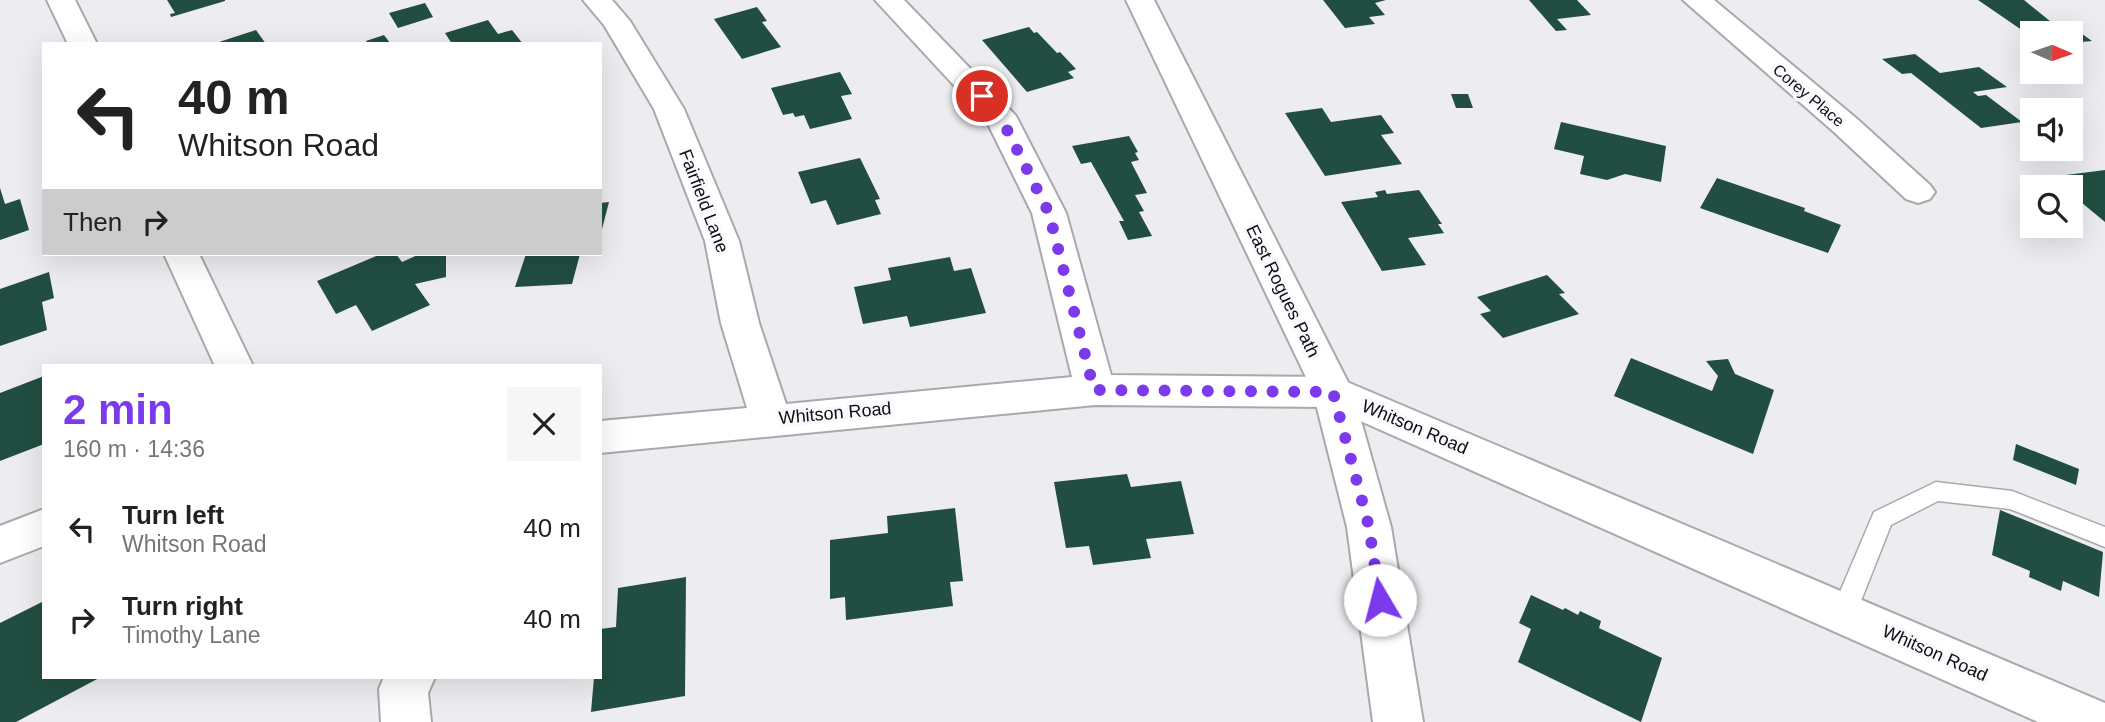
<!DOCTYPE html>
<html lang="en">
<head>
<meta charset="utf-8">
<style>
	:root { --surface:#fff; --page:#f6f6f6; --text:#222; --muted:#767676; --accent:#7c3aed }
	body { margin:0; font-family:Helvetica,sans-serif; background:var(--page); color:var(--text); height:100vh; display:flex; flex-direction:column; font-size:26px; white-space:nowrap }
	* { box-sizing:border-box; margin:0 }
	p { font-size:23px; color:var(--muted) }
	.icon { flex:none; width:38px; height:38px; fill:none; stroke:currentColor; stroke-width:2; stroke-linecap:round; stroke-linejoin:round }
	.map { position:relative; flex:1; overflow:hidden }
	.panel { position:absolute; left:42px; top:364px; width:560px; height:315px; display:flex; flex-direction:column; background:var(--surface); border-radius:0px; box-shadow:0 7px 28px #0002 }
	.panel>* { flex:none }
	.banner { position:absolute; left:42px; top:42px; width:560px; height:214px; border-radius:0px; box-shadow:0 7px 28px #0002; background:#fff; color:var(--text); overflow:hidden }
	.needle { width:46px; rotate:92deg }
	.buttons { position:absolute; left:2020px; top:21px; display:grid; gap:14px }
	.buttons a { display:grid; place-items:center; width:63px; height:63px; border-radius:0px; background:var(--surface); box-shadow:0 7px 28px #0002; font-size:35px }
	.pin { position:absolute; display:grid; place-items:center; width:60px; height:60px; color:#fff; margin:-30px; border:4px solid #fff; border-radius:50%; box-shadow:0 2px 7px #0007 }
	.me { position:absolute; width:77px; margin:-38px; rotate:352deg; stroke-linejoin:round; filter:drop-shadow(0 0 5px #0008) }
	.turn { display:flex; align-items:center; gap:24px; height:147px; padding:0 21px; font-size:32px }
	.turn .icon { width:91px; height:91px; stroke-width:2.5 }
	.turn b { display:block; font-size:49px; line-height:60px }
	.then { display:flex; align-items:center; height:66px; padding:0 21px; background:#0003; gap:14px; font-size:26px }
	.round { display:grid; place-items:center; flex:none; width:74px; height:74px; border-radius:0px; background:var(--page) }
	.overview { display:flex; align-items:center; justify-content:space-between; height:119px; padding:0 21px }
	h1 { font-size:42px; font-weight:600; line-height:52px; color:var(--accent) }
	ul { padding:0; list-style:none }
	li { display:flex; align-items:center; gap:21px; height:91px; padding:0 21px }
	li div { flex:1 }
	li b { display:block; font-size:26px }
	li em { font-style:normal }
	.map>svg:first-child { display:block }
	.building { fill:#214e41 }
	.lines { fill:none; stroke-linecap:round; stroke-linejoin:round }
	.lane-casing { stroke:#a9a8ab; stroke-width:3 }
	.street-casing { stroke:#a9a8ab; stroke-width:4 }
	.secondary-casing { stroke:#a9a8ab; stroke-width:4 }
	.lane { fill:#fff; fill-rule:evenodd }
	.street { fill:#fff; fill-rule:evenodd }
	.secondary { fill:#fff; fill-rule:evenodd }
	.route { stroke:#7c3aed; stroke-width:12; stroke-dasharray:0 21.6 }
	.labels { text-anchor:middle; stroke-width:7; stroke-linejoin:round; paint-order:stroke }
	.far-street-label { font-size:16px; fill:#0e0e0f; stroke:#fbf9fd }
	.street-label { font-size:18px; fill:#0e0e0f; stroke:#fbf9fd }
</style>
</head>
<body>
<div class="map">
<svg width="2105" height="722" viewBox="0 0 2105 722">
	<rect width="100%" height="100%" fill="#edecf0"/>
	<!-- building -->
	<g class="building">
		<polygon points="167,0 225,0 225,1 171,17 170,14 175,13"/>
		<polygon points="1323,0 1386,0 1375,3 1385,15 1369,17 1375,24 1345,28"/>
		<polygon points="1529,0 1577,0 1591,15 1557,19 1567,30 1556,31"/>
		<polygon points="1978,0 2024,0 2056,26 2068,24 2092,41 2070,43 2070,33 2032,33 2032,37"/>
		<polygon points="425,3 433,17 398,28 389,13"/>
		<polygon points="757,7 767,21 762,22 781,47 742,59 714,19"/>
		<polygon points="488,20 498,34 512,30 523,44 452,44 445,33"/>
		<polygon points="1029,27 1034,33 1037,32 1057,53 1060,52 1076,69 1068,72 1074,78 1027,92 982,40"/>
		<polygon points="256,30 266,44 216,44 216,43"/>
		<polygon points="384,35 390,43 368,44 366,41"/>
		<polygon points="1915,54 1940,73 1979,67 2007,87 1973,92 1978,96 1986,95 2022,122 1981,128 1911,73 1902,74 1882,59"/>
		<polygon points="840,72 852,94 841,96 852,119 810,129 804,115 795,117 793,113 783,115 771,88"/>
		<polygon points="1451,94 1468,94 1473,108 1456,108"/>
		<polygon points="1322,108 1331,122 1381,115 1394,133 1381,135 1402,164 1325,176 1285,113"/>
		<polygon points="1561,122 1666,146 1661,182 1625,174 1607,180 1580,174 1584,156 1554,149"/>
		<polygon points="1129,136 1138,152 1135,153 1139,160 1131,162 1147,193 1135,195 1144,211 1139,212 1152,236 1128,240 1119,221 1124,221 1091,162 1081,164 1072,146"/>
		<polygon points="860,158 880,199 875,200 881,214 837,225 826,200 811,204 798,172"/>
		<polygon points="2105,170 2105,222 2070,193 2070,187 2063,187 2051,177"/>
		<polygon points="1717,178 1805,208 1804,211 1841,225 1828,253 1700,208"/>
		<polygon points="0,188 5,204 20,199 29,230 0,240"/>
		<polygon points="1385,190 1387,194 1419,190 1442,224 1438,224 1444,233 1408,238 1426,265 1382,271 1341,202 1378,197 1375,192"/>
		<polygon points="609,202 601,233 600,233 600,203"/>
		<polygon points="381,254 396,254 402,262 420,254 446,254 446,277 415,284 430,305 372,331 356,305 336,314 317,281"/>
		<polygon points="526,254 580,254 572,284 515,287"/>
		<polygon points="950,257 954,271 971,268 986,313 910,327 907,316 863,324 854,287 891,280 888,268"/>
		<polygon points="49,272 54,298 42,302 47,330 0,346 0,289"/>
		<polygon points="1547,275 1565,293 1559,294 1579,314 1503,338 1480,314 1491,311 1477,297"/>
		<polygon points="1631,358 1712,391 1718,376 1706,361 1728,359 1735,374 1774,390 1753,454 1614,396"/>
		<polygon points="44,376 44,444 0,461 0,393"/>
		<polygon points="2016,444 2079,469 2076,485 2013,460"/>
		<polygon points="1127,474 1131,487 1181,481 1194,534 1146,539 1151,558 1093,565 1089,546 1066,548 1054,482"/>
		<polygon points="955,508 963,581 950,582 953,606 846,620 845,597 830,599 830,540 888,533 887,516"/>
		<polygon points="2000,510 2103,552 2099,597 2063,581 2061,591 2029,577 2030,571 1992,555"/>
		<polygon points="686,577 685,696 591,712 594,677 600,677 600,629 616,627 618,588"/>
		<polygon points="1531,595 1563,610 1565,608 1578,615 1580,611 1601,621 1599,628 1662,658 1641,722 1518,662 1531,629 1519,623"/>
		<polygon points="44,601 44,677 101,677 16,722 0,722 0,623"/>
	</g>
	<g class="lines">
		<!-- lane casing -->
		<g class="lane-casing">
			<polygon id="lane" points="1936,482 2012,491 2105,527 2105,547 2010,509 1938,501 1891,525 1853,621 1844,624 1835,621 1831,613 1874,512"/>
		</g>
		<!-- street casing -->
		<g class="street-casing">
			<g id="street">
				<polygon points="47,0 75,0 97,44 68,44"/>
				<polygon points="583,0 612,0 630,21 684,109 739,241 759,323 786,404 1072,377 1032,213 986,120 875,0 904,0 1016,116 1066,213 1111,375 1333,377 1347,382 2105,703 2105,722 2038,722 1329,407 1095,405 600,453 600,421 747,408 721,323 705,241 654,109 604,25"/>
				<polygon points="1683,0 1714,0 1856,118 1930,185 1935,192 1930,199 1918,203 1906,199 1834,132"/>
				<polygon points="164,254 199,254 253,366 215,366"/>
				<polygon points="44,509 44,546 0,563 0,526"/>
				<polygon points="384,677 435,677 428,693 431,722 381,722 379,689"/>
			</g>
		</g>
		<!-- secondary casing -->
		<g class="secondary-casing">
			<polygon id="secondary" points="1126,0 1154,0 1353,392 1391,527 1423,722 1373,722 1347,527 1313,392"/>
		</g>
		<!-- lane -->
		<use href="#lane" class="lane"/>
		<!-- street -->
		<use href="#street" class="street"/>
		<!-- secondary -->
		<use href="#secondary" class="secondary"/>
	</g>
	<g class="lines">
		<!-- route -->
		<polyline class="route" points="982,96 1000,116 1049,213 1094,390 1333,392 1369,527 1380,600"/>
	</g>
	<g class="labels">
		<!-- far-street labels -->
		<g class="far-street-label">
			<text transform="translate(1809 95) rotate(40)" y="6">Corey Place</text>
		</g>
		<!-- street labels -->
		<g class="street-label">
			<text transform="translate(704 201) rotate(69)" y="6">Fairfield Lane</text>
			<text transform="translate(1283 291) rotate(64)" y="6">East Rogues Path</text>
			<text transform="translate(835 413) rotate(-5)" y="6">Whitson Road</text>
			<text transform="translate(1415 427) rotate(23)" y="6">Whitson Road</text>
			<text transform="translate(1935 653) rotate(24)" y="6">Whitson Road</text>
		</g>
	</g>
</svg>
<div class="buttons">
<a><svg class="needle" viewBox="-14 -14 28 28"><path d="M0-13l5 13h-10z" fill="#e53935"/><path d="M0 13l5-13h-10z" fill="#767676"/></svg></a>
<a><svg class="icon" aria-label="sound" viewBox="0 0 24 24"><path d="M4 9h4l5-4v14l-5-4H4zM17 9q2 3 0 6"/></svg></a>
<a><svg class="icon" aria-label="search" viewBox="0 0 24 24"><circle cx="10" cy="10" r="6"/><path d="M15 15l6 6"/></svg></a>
</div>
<div class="pin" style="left:982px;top:96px;background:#d93025"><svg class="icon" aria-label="arrive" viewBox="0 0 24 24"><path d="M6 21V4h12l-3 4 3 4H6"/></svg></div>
<svg class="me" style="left:1380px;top:600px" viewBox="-20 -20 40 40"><circle r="19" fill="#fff"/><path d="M0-13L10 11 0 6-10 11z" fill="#7c3aed"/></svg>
<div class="banner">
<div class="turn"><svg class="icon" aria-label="left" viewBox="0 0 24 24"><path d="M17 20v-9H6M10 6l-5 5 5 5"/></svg><div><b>40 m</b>Whitson Road</div></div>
<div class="then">Then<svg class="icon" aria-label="right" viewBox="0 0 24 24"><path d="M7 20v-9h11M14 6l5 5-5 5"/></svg></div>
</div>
<section class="panel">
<div class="overview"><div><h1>2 min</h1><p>160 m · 14:36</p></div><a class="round"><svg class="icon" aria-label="close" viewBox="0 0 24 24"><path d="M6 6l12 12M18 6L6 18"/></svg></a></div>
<ul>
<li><svg class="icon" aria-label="left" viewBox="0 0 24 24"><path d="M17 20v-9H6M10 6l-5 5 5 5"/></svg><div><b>Turn left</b><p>Whitson Road</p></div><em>40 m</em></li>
<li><svg class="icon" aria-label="right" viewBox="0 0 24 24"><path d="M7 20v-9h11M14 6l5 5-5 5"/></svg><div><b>Turn right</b><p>Timothy Lane</p></div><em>40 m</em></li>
</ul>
</section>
</div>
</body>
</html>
